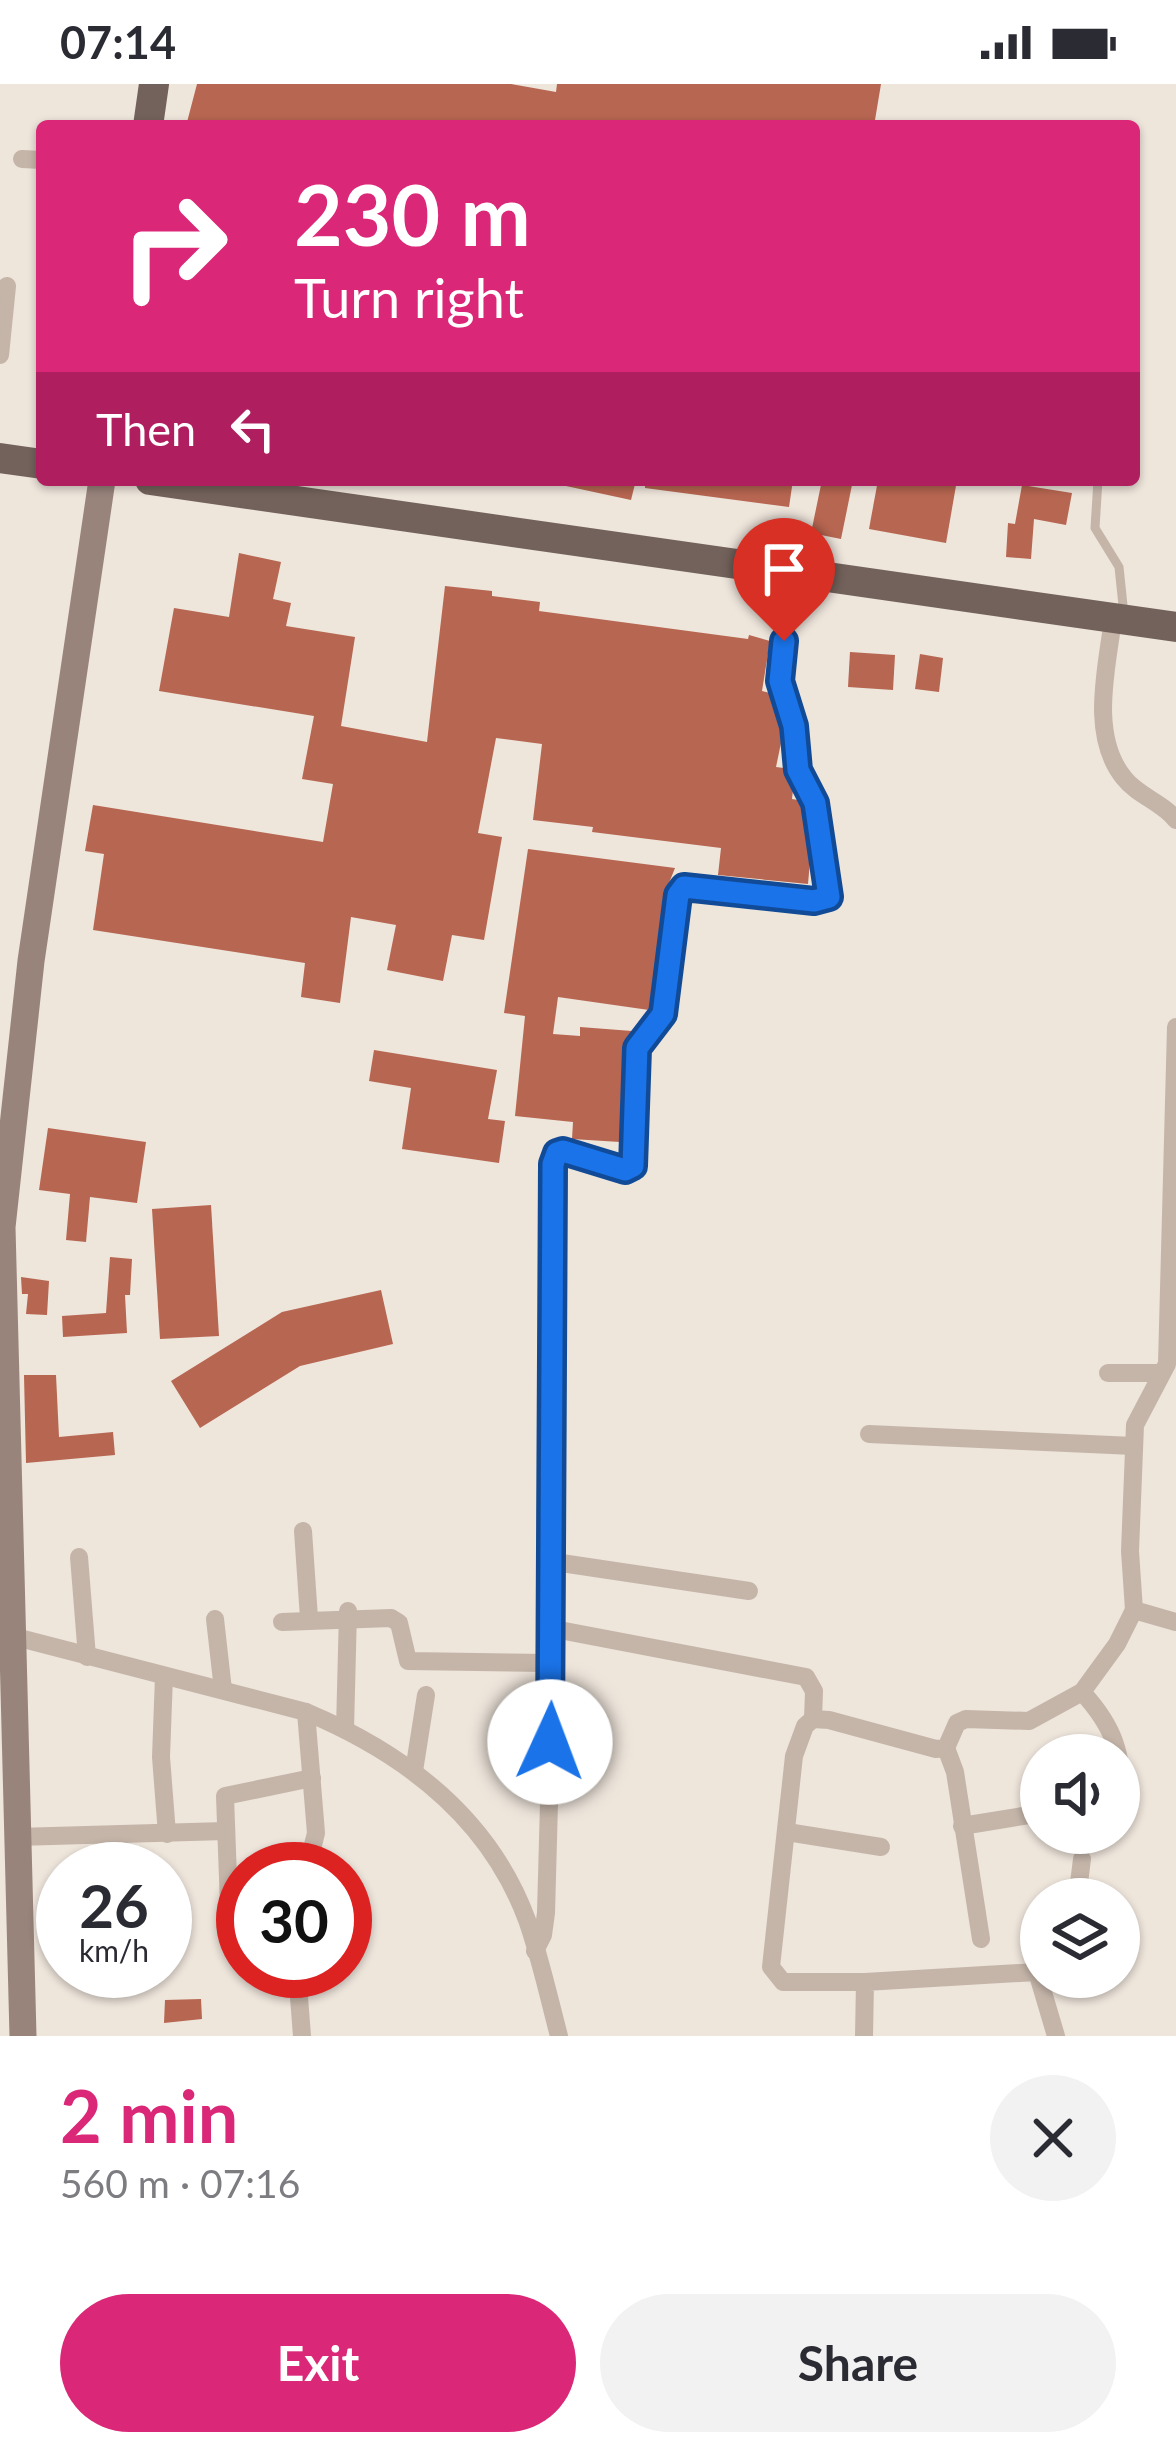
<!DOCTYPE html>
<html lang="en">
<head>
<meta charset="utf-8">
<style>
	:root { --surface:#fff; --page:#f2f2f3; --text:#2b2b33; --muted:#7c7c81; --accent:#db2777 }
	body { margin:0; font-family:Lato,sans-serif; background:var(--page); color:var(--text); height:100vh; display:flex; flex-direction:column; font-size:45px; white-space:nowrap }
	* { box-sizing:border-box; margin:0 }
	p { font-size:39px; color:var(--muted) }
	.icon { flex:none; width:66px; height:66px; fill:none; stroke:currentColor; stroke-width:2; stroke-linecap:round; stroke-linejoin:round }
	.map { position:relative; height:1952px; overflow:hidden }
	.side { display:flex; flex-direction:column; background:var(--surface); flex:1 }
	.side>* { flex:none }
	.banner { position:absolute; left:36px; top:36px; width:1104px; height:366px; border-radius:12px; box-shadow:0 3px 9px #0004; background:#db2777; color:#fff; overflow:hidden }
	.fabs { position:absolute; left:1020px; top:1650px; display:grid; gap:24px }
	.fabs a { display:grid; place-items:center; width:120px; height:120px; border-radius:50%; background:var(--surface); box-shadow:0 3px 9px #0004; font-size:60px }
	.speed { position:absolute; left:36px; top:1758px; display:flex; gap:24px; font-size:60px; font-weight:700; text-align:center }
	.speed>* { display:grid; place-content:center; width:156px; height:156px; border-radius:50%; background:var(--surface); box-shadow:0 3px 9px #0004; line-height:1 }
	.speed small { font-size:30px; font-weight:400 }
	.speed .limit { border:18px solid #d22; background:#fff; color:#111 }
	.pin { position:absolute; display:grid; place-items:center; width:102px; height:102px; color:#fff; margin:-123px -51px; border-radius:50% 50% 50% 0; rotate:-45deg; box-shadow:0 0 12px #0007 }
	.pin .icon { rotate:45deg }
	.me { position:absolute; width:132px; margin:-66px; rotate:2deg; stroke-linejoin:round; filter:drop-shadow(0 0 9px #0008) }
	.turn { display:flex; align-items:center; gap:42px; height:252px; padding:0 60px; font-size:54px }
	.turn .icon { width:156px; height:156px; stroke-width:2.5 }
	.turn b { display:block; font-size:84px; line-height:102px }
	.then { display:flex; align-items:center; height:114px; padding:0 60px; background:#0003; gap:24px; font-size:45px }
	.round { display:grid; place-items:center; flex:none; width:126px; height:126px; border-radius:63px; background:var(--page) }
	.overview { display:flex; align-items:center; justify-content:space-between; height:204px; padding:0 60px }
	h1 { font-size:72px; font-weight:700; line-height:90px; color:var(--accent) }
	.cta { display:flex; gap:24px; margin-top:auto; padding:24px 60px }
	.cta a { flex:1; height:138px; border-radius:72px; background:var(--accent); color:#fff; font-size:48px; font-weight:700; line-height:138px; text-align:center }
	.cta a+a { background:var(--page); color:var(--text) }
	.status { display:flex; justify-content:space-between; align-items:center; height:84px; padding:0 60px; background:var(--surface); direction:ltr }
	.status svg { height:33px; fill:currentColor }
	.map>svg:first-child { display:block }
	.building { fill:#b76651 }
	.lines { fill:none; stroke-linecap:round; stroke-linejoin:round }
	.lane { stroke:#c5b5a9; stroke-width:9 }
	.street { stroke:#c5b5a9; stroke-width:18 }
	.secondary { stroke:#98847b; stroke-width:27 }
	.primary { stroke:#73625b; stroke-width:30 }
	.route-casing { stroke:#114b97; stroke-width:30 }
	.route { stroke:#1a73e8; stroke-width:21 }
</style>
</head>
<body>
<div class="status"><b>07:14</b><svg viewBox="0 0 49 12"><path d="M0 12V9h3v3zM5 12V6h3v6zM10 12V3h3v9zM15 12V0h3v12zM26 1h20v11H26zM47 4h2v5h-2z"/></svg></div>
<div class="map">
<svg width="1176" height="1952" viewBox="0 0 1176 1952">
	<rect width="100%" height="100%" fill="#eee5db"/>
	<!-- building -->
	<g class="building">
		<polygon points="197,0 511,0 556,8 557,0 881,0 874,42 448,42 421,37 421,42 186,42"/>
		<polygon points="566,396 636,396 631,416 566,402"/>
		<polygon points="645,396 793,396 789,423 645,404"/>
		<polygon points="822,396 853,396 841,455 811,449"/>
		<polygon points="878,396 957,396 946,459 869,445"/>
		<polygon points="1022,401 1072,409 1066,441 1034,435 1031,475 1006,473 1008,439 1015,440"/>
		<polygon points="239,469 281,478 273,515 291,519 286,542 355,553 341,642 427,658 445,502 492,507 492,512 540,518 539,527 748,555 749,551 770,557 762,607 770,609 780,644 781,659 776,683 784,684 793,706 792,715 798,716 802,723 810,777 808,800 718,791 721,764 592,748 593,743 533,736 542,660 496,654 478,749 502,753 484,856 452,851 443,897 387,886 396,841 351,833 340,919 301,913 305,879 93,846 104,770 85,767 93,721 323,758 333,700 302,695 314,632 159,607 174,524 229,533"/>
		<polygon points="850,568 895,571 893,606 848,603"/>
		<polygon points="920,570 943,574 939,608 915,605"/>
		<polygon points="528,765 675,784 665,809 649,926 558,913 553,950 580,952 580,943 632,947 624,965 620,1058 572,1055 573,1038 515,1032 525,932 504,929"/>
		<polygon points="374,966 497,986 488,1035 505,1037 499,1079 402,1065 411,1004 369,997"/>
		<polygon points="48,1044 146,1058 137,1119 90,1113 86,1158 66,1156 70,1110 39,1106"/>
		<polygon points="211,1121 219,1252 160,1255 152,1125"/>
		<polygon points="110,1173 132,1175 130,1211 125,1211 127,1249 63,1253 62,1232 106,1229"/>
		<polygon points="21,1193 49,1197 47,1231 26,1230 28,1210 22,1210"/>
		<polygon points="381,1206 393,1260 300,1282 200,1344 171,1297 282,1228"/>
		<polygon points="24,1291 56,1291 59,1353 113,1348 115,1371 26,1379"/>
		<polygon points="201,1915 202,1935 164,1939 165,1916"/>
	</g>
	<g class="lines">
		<!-- lane -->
		<polyline class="lane" points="1098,396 1095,444 1119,483 1124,531"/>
		<!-- street -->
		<g class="street">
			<polyline points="22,75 42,76"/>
			<polyline points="0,271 7,202"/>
			<polyline points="795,491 779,588 793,642 798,686 815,719 829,810 824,816 814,817 684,803 678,811 663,930 637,965 633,1082 625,1086 563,1068 555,1074 548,1527 549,1544 806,1593 814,1607 813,1635"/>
			<path d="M1113,535C1107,584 1089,651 1124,694C1138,712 1162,718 1176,736"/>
			<polyline points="1176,943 1167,1280 1135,1341 1130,1467 1134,1526 1176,1538"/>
			<polyline points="1108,1289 1162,1289"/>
			<polyline points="869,1350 1134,1362"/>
			<polyline points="303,1447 309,1534"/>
			<polyline points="79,1473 87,1573"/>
			<polyline points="548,1477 749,1507"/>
			<polyline points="215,1535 223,1606"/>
			<polyline points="282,1538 391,1534 399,1539 408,1577 548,1579"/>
			<path d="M4,1550L306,1628C404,1669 489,1733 527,1836C540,1873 549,1914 559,1952"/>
			<polyline points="164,1592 161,1673 167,1750"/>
			<path d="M1082,1608C1117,1646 1120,1669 1124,1718"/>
			<polyline points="306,1628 316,1749 307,1785"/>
			<polyline points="345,1645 348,1527"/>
			<polyline points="946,1664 955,1688 981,1855"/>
			<polyline points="414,1687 426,1611"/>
			<polyline points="962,1742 1041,1729"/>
			<polyline points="787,1748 881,1763"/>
			<polyline points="17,1753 225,1747"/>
			<polyline points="1077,1815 1082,1775"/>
			<polyline points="229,1822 225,1712 312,1694"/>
			<polyline points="535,1867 543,1851 546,1829 552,1610 549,1544"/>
			<polyline points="297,1887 302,1952"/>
			<polyline points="865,1898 783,1898 771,1883 794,1672 805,1642 813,1635 829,1636 936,1665 946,1664 957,1639 966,1635 1029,1637 1082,1608 1117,1560 1134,1526"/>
			<polyline points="864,1952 865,1898 1037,1888 1056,1952"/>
		</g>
		<!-- secondary -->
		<polyline class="secondary" points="23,1952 2,1143 31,877 102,396"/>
		<!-- primary -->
		<g class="primary">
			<polyline points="148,42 154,0"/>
			<polyline points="0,374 42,380"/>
			<polyline points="150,396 1176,543"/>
		</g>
	</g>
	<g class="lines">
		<!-- route casing -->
		<g class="route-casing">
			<polyline id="route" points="550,1658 553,1080 557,1069 563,1067 625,1086 633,1082 637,964 663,930 678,811 684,803 814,817 829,813 815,719 798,686 794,642 780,597 784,557"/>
		</g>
		<!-- route -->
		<use href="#route" class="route"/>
	</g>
</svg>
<div class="fabs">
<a><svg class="icon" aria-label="sound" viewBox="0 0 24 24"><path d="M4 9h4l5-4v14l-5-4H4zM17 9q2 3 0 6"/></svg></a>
<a><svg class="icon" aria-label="layers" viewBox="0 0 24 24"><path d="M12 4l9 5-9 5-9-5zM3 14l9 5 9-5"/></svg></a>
</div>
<div class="speed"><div>26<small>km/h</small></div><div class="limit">30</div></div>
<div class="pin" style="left:784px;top:557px;background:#d93025"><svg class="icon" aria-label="arrive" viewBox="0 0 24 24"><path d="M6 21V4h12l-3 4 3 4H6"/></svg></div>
<svg class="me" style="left:550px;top:1658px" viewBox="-20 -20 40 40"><circle r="19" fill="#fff"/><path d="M0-13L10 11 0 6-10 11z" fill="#1a73e8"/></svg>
<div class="banner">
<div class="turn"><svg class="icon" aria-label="right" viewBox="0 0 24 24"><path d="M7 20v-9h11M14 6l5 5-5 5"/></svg><div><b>230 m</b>Turn right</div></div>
<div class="then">Then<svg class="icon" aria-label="left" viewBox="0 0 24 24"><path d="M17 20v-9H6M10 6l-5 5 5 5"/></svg></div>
</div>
</div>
<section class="side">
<div class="overview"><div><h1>2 min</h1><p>560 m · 07:16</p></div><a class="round"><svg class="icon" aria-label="close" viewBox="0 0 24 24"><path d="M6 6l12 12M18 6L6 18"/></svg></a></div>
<div class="cta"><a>Exit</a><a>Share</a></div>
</section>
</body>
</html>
